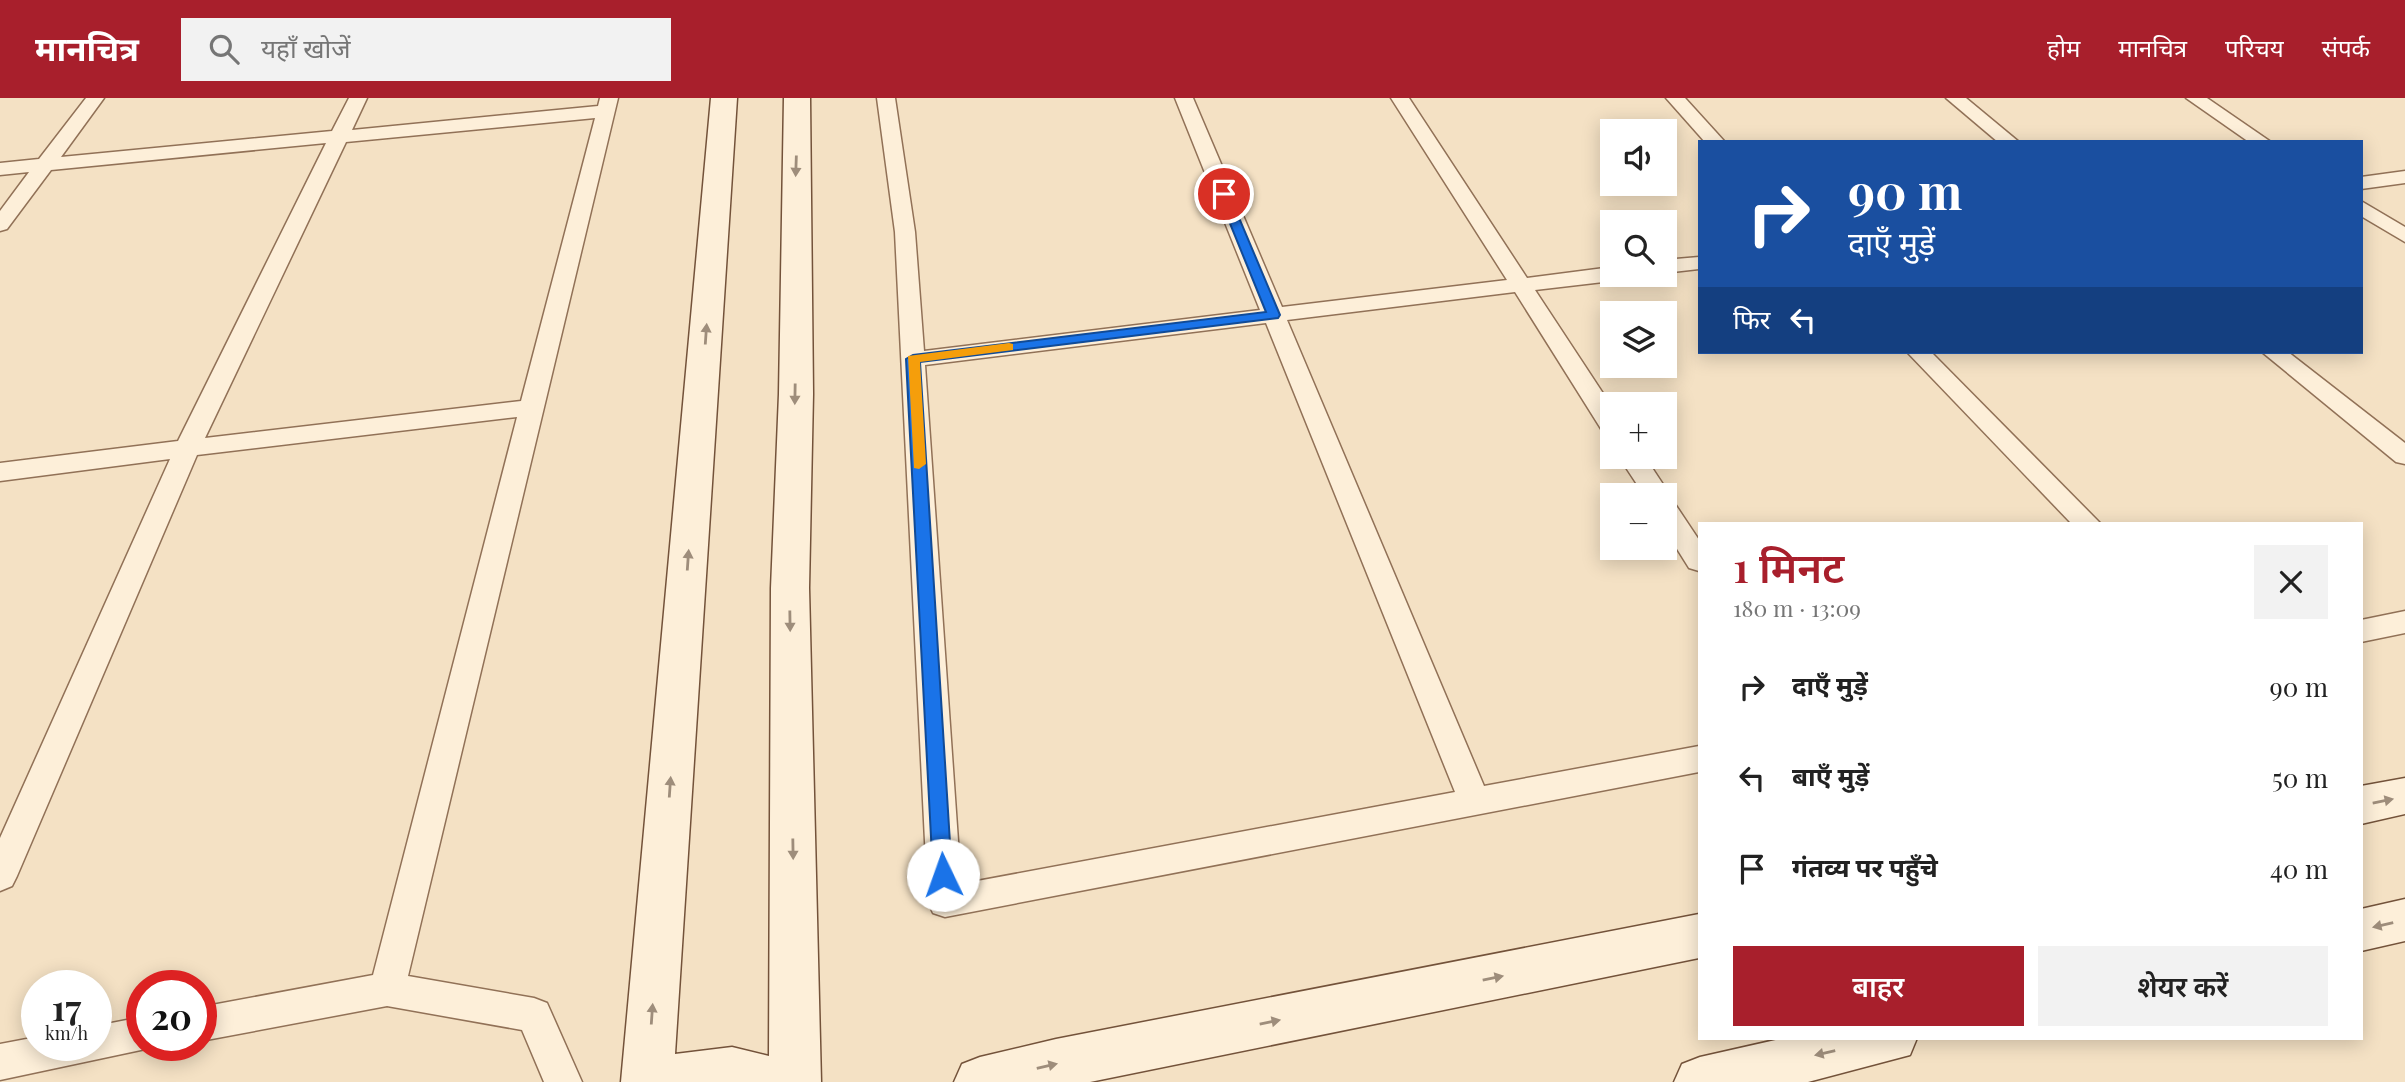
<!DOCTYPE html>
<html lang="hi">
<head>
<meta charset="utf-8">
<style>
	:root { --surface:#fff; --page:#f2f2f2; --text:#222; --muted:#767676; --accent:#a81f2c }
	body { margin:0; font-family:"Playfair Display","Noto Sans Devanagari",serif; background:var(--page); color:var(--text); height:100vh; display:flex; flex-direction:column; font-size:26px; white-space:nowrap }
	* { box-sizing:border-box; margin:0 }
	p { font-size:23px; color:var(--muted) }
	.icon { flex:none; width:38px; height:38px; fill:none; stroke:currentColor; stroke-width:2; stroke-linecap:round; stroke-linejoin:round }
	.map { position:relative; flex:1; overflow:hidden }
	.drawer { position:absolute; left:1698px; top:424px; width:665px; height:518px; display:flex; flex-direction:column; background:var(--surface); border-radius:0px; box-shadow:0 4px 18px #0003 }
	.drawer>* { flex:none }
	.top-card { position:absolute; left:1698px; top:42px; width:665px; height:214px; border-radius:0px; box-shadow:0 4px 18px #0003; background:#1a4fa0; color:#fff; overflow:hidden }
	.controls { position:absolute; left:1600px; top:21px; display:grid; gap:14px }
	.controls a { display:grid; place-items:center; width:77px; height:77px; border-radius:0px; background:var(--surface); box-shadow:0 4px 18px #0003; font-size:35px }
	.speed { position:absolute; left:21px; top:872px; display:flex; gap:14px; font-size:35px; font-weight:700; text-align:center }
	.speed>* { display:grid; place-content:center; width:91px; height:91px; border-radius:50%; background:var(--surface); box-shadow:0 4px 18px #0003; line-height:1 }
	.speed small { font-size:18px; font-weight:400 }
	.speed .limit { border:10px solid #d22; background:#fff; color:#111 }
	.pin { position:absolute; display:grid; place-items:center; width:60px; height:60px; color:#fff; margin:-30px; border:4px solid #fff; border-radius:50%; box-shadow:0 2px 7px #0007 }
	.me { position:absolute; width:77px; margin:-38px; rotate:357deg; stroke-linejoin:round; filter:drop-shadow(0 0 5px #0008) }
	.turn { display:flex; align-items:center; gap:24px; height:147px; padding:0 35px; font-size:32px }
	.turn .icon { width:91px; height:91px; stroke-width:2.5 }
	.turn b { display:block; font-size:49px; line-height:60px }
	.then { display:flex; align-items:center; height:66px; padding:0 35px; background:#0003; gap:14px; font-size:26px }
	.round { display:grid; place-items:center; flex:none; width:74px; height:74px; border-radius:0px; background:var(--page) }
	.overview { display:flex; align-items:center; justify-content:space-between; height:119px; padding:0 35px }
	h1 { font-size:42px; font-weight:600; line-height:52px; color:var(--accent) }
	.action { display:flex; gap:14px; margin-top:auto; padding:14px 35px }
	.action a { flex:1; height:80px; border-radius:0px; background:var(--accent); color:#fff; font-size:28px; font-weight:600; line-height:80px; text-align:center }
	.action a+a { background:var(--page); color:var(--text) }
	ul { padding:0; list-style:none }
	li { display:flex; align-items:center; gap:21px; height:91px; padding:0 35px }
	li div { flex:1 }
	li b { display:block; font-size:26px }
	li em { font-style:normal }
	header { display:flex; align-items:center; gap:42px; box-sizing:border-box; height:98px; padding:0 35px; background:var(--accent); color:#fff }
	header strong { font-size:33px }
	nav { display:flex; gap:38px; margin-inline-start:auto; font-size:24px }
	.search { width:490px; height:63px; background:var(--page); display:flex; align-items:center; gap:18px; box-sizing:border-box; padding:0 24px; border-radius:0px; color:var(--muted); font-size:26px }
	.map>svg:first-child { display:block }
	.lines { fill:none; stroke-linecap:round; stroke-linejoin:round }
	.lane-casing { stroke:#917157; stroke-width:3 }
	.secondary-casing { stroke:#73523a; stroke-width:3 }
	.lane { fill:#fdefd9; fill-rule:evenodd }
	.secondary { fill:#fdefd9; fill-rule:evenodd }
	.oneway { fill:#9e8d7b }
	.route { fill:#1a73e8; stroke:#114b97; stroke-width:2 }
	.slow { fill:#f59e0b }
</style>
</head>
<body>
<header>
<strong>मानचित्र</strong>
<div class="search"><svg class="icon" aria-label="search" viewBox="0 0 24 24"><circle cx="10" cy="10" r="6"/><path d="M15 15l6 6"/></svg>यहाँ खोजें</div>
<nav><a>होम</a><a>मानचित्र</a><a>परिचय</a><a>संपर्क</a></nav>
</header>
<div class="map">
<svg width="2405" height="984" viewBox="0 0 2405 984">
	<rect width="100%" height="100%" fill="#f4e1c4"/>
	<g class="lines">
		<!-- lane casing -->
		<g class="lane-casing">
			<g id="lane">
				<path d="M86,0H104L61,59L332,33L349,0H367L352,32L598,8L600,0H618L408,878L534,900L547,905L582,984H544L522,932L387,908L201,943V909L373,877L517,319L197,357L17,778L12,788L0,793V740L170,361L0,383V365L178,343L326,45L51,72L7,131L0,133V113L29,74L0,77V65L39,61ZM595,20L521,303L205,340L346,44Z"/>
				<path d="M877,0H895L915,134L924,253L1260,212L1175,0H1193L1282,209L1507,182L1391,0H1409L1527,180L1612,169V177H1622L1612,183L1535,192L1612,309V336L1603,334L1515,194L1287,222L1484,688L1699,648V674L945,819L933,815L928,804L895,134ZM1266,225L1455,694L961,786L925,267Z"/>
				<polygon points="1666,0 1685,0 1725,44 1705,44"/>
				<polygon points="1946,0 1966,0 2019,44 1998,44"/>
				<polygon points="2186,0 2207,0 2271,44 2249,44"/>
				<polygon points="2405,73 2405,85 2361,91 2361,79"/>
				<polygon points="2361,103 2405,129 2405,144 2361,118"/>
				<polygon points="1699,159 1699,171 1664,175 1664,162"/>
				<polygon points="1907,254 1931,254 2100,425 2071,425"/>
				<polygon points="2262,254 2288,254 2405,345 2405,366 2396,364"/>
				<polygon points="1619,359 1645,359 1670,397 1668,401 1673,403 1699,442 1699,473 1689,470 1664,430 1664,397 1644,397"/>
				<polygon points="2405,513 2405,535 2361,544 2361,522"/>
				<polygon points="142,919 142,947 156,947 155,949 0,982 0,946 37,939 37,947 96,947 96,928"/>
			</g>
		</g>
		<!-- secondary casing -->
		<g class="secondary-casing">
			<g id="secondary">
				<polygon points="711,0 737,0 675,956 732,949 769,958 771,490 779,296 784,0 810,0 813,296 809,490 821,984 621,984"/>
				<polygon points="2405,680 2405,716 2361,726 2361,688"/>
				<polygon points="2405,801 2405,843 2361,853 2361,811"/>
				<polygon points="1699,816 1699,860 1090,984 954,984 962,966 980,959 1056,941"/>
				<polygon points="1784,940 1917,940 1910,957 1808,984 1674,984 1682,966 1700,959"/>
			</g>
		</g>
		<!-- lane -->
		<use href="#lane" class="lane"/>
		<!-- secondary -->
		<use href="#secondary" class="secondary"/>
	</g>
	<!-- one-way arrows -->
	<defs><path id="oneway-solid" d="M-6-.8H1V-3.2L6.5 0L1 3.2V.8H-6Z" transform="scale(1.75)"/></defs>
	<g class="oneway">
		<use href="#oneway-solid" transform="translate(796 68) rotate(92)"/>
		<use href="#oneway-solid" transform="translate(706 236) rotate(-86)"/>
		<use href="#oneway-solid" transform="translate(795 296) rotate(91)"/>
		<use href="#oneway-solid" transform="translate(688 462) rotate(-86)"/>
		<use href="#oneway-solid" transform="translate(790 523) rotate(89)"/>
		<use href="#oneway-solid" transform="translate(670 689) rotate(-86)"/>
		<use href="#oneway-solid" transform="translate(2383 703) rotate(-11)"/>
		<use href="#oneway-solid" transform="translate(793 751) rotate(89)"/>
		<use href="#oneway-solid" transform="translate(2383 827) rotate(167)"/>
		<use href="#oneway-solid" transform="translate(1493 880) rotate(-11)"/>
		<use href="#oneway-solid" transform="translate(652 916) rotate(-86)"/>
		<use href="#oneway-solid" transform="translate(1270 924) rotate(-11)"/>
		<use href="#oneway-solid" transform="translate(1825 955) rotate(167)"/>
		<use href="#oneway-solid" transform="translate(1047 968) rotate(-13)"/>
	</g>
	<!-- route -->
	<polygon class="route" points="1220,94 1229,96 1280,217 1278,220 920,264 952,777 950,783 943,786 936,783 933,777 906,261 913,257 1266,214 1218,96"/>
	<!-- slow -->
	<polygon class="slow" points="1009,245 1013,246 1013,252 920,264 926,366 919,371 914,370 908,258"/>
</svg>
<div class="controls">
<a><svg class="icon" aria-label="sound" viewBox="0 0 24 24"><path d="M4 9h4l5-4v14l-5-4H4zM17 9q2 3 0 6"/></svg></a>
<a><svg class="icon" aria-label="search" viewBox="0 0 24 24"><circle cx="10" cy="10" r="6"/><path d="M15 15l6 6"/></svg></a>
<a><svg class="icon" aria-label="layers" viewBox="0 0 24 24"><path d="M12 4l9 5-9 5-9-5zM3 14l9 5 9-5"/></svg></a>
<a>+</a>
<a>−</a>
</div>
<div class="speed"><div>17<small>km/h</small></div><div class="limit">20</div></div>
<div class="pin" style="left:1224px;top:96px;background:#d93025"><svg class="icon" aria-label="arrive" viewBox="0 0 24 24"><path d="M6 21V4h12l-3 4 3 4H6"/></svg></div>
<svg class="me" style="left:943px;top:777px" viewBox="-20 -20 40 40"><circle r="19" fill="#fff"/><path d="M0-13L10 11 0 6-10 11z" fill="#1a73e8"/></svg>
<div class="top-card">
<div class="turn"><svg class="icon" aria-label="right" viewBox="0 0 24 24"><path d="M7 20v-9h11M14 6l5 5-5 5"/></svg><div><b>90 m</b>दाएँ मुड़ें</div></div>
<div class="then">फिर<svg class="icon" aria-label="left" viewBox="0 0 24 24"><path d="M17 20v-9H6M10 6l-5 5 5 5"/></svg></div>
</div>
<section class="drawer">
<div class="overview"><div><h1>1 मिनट</h1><p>180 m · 13:09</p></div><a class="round"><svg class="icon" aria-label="close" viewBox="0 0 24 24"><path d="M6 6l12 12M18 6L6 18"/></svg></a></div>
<ul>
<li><svg class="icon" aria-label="right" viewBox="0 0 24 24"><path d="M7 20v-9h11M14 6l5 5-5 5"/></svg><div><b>दाएँ मुड़ें</b></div><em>90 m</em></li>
<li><svg class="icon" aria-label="left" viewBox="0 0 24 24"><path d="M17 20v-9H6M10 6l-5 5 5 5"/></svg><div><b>बाएँ मुड़ें</b></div><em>50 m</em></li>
<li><svg class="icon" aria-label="arrive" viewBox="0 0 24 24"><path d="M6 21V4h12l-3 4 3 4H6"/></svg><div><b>गंतव्य पर पहुँचे</b></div><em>40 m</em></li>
</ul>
<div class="action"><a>बाहर</a><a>शेयर करें</a></div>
</section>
</div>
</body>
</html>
